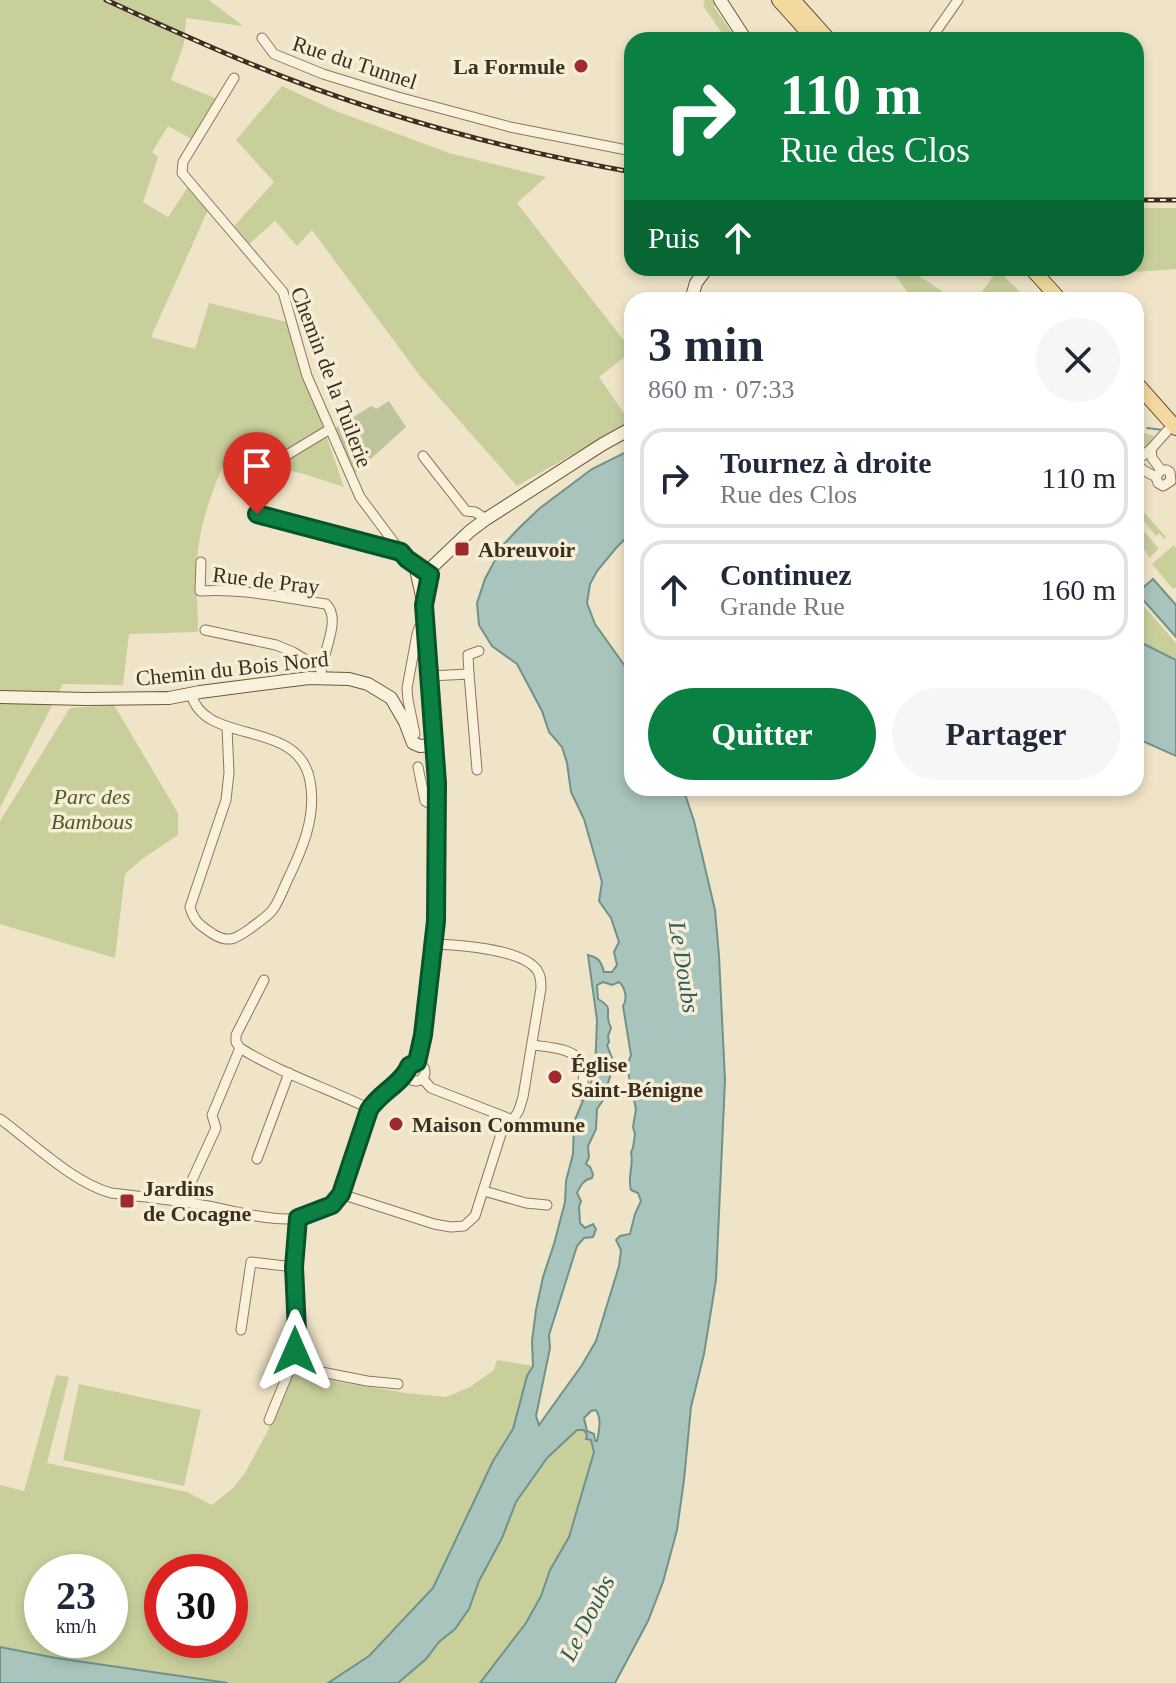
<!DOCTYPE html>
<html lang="fr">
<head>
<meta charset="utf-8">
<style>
	:root { --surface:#fff; --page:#f6f6f7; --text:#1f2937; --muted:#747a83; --line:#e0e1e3; --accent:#0b8043 }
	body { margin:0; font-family:Georgia,serif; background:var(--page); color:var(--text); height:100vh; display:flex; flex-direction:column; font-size:30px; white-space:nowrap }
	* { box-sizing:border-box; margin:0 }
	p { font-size:26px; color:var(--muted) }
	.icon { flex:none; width:44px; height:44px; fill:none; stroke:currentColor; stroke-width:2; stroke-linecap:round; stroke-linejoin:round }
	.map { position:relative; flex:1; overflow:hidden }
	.drawer { position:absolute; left:624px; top:292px; width:520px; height:504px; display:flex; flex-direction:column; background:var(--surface); border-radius:24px; box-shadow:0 4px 12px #0003 }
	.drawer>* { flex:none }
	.hud { position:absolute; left:624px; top:32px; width:520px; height:244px; border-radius:24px; box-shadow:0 4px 12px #0003; background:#0b8043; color:#fff; overflow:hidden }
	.speed { position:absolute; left:24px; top:1554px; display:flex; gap:16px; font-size:40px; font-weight:700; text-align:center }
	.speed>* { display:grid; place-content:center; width:104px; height:104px; border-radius:50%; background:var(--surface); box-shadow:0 4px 12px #0003; line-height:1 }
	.speed small { font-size:20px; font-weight:400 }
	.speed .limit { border:12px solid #d22; background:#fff; color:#111 }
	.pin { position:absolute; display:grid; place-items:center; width:68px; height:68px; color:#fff; margin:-82px -34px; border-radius:50% 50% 50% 0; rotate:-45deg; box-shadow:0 0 8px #0007 }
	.pin .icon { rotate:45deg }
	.me { position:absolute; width:88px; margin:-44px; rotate:0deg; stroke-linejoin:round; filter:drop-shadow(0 0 6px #0008) }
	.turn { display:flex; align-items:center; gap:28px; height:168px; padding:0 24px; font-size:36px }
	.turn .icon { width:104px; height:104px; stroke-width:2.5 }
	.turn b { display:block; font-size:56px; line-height:68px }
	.then { display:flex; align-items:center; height:76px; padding:0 24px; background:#0003; gap:16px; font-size:30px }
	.round { display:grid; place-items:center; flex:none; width:84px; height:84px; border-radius:42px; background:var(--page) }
	.summary { display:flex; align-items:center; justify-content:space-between; height:136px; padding:0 24px }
	h1 { font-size:48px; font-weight:700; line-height:60px }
	.button { display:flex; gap:16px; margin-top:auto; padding:16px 24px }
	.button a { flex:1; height:92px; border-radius:48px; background:var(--accent); color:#fff; font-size:32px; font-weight:700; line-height:92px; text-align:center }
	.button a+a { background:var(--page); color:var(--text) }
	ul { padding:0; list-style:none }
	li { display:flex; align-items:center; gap:24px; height:100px; margin:0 16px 12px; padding:0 8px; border:4px solid var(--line); border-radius:24px }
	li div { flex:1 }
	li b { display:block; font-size:30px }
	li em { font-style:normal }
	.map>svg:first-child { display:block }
	.green { fill:#c9cf9b; fill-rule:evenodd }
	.cemetery { fill:#bfc49a }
	.water { fill:#a9c4bc; stroke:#6f938a; stroke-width:2; fill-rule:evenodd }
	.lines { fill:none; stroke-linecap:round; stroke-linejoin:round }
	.stream { stroke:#6f938a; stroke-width:2 }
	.street-casing { stroke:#8d765c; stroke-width:11 }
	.secondary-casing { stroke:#6f573f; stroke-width:14 }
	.primary-casing { stroke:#5b4430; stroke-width:16 }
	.street { stroke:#faf1dc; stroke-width:9 }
	.secondary { stroke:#faf1dc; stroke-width:12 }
	.primary { stroke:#f3d9a0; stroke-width:14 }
	.rail-casing { stroke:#3d2e20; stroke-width:5 }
	.rail { stroke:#f7eed8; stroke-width:2; stroke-dasharray:6; stroke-linecap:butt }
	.route-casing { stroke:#07532c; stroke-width:20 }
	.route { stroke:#0b8043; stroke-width:14 }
	.poi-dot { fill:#9e2a2b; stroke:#f7eed8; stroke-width:3 }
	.labels { text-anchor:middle; stroke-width:7; stroke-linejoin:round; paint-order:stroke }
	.street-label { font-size:22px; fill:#3d2e20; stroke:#f7eed8 }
	.poi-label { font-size:22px; font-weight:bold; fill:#3d2e20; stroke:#f7eed8; text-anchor:start }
	.park-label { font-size:22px; font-style:italic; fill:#4d5a26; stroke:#f7eed8 }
	.water-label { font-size:24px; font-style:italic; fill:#2f5d5a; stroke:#f7eed8 }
</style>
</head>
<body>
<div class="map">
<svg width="1176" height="1683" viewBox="0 0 1176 1683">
	<rect width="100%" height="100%" fill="#f0e4c8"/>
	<!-- green -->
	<g class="green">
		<path d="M0,0H209L243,26L186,18L184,44L171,80L217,99L193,140L168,126L152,152L158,157L143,202L168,217L188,187L208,210L151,337L195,349L209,303L287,322L344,487L304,474L228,455C214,486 202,516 198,550C195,577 198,606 198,632L129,634L123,685L63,684L0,808Z"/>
		<polygon points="705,0 712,0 716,4 714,7 737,40 727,40 703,6"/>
		<polygon points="282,86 336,111 449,153 546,177 517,203 632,351 599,377 630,422 517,486 420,376 312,230 297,246 275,221 249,244 234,226 274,182 236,140"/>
		<polygon points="1136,208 1176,208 1176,269 1109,274 1109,268 1136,268"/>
		<polygon points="890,268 922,268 919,276 948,295 933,300 913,300"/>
		<polygon points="996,272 1004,276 1028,300 976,300"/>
		<polygon points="1136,427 1143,433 1155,436 1141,452 1136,452"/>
		<polygon points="1136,503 1166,537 1164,539 1159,533 1156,536 1142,519 1137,523 1159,549 1149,558 1145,550 1142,552 1136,545"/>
		<polygon points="1174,545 1176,548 1176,587 1173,589 1152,564"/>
		<polygon points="1136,597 1176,643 1176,660 1136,640"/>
		<polygon points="114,705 178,813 178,835 142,859 125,874 115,958 0,924 0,821 70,708"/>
		<path d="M497,1360L533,1366L527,1376L513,1429L493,1461L433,1588L369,1656L328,1683H228L56,1658L0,1647V1485L24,1491L56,1375L69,1377L47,1463L187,1492L212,1505L233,1488L245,1473L267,1432L293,1374L406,1393L446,1397L470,1387L494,1370ZM42,1572H110V1640H42ZM162,1572H230V1640H162Z"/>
		<polygon points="79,1384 201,1410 184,1486 63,1460"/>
		<polygon points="584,1429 591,1439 594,1452 568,1537 550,1570 541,1596 526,1623 480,1683 398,1683 426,1659 439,1642 455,1629 469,1609 479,1581 502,1538 516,1502 547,1458 577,1430"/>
	</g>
	<!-- cemetery -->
	<polygon class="cemetery" points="389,401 406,427 354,474 337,433 336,428 371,406 376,409"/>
	<!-- water -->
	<g class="water">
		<path d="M632,449V532L616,548L597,571L590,584L587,603L595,624L632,676V788H683L694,821L715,910L719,956L725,1080L716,1280L704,1354L691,1407L684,1480L677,1530L663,1582L648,1621L615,1683H480L526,1623L541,1596L550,1570L569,1537L594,1452L591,1440L586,1439L587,1435L584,1430H577L547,1458L516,1502L502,1538L479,1581L469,1609L455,1629L439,1642L426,1659L398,1683H328L369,1656L433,1588L493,1461L513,1429L527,1376L533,1366L532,1341L536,1310L543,1277L554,1244L565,1202L566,1181L573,1154L574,1122L595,1072L597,1020L588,955C599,958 601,961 604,972H612L617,965L614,952L619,942L611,918L599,901L602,882L584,819L571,792L567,763L562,747L549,732L542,711L517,664L492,646L479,625L477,603L485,579L503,545L519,528L540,508L592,469ZM603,982L612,985L619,982C625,987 628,999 623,1006L631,1055L628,1063V1072L636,1109L633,1127L635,1134L633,1148L631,1152C634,1166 627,1178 631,1190L638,1193L641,1201L635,1214L630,1234L620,1236L616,1240L621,1250L619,1266L596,1341L582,1365L539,1425L536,1416L550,1348L549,1335L577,1246L584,1238L593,1237L596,1229L593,1224L585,1228L580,1223L579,1207L581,1201L577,1193C581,1185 583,1180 592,1178L593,1174L590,1167L586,1164L589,1157L588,1146L596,1129L597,1109L603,1100L614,1063L607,1045L609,1042L608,1036L611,1028C602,1011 617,1010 598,999L597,985ZM596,1410C602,1419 599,1431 597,1441H595L594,1434L587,1431L584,1418L591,1411Z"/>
		<polygon points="1153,579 1176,605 1176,637 1137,593"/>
		<polygon points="1136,640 1176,660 1176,756 1136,738"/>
		<polygon points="0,1647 56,1658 228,1683 0,1683"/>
	</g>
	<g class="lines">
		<!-- stream -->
		<polyline class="stream" points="1147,428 1163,430"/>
		<!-- street casing -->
		<g class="street-casing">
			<g id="street">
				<polyline points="262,38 274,54 323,74 398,97 510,127 632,151"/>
				<polyline points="930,40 958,0"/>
				<polyline points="234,78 183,162 182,173 283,292 307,376 360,497 401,552 422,571"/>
				<polyline points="1151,449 1152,458 1161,470 1167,470"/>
				<polyline points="232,453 267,467 330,429"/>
				<polyline points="423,456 466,511 475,512 486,519"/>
				<polyline points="1136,461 1151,449 1167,431"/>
				<polyline points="1136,463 1143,470 1156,477"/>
				<polyline points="1161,470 1156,477 1158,483 1163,486 1171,481 1170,472"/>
				<polyline points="257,514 401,552"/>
				<path d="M201,562L200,591C242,588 285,598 326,604C343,620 320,656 321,677"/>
				<polyline points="205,630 276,645 293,652 321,669"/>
				<polyline points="469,674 468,655 479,651"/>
				<polyline points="430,676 469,674 477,770"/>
				<path d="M191,693C203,747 299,717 310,781C317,816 302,850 287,881C283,890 279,900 274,908C269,916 258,922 251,928C237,938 229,944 213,934C201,926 194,922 190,907L226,800L229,773L227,727"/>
				<polyline points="415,734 408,700 407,688 417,634 419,628 425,625"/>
				<path d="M532,1045C548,1047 580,1048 583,1068C585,1077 582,1087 581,1095"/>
				<path d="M240,1048C280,1073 327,1088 370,1109"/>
				<polyline points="240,1048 236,1042 236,1035 264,980"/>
				<path d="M417,1062C435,977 437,891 438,804H430L425,801L418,767"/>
				<circle cx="416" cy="1072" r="9"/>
				<polyline points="422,1078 431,1088 513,1120"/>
				<path d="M0,1119C33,1143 72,1182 111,1193C143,1197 176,1200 208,1206C234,1211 261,1219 287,1219C306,1219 331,1209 341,1194L371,1106L393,1085L407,1074"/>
				<polyline points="257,1159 289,1073"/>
				<polyline points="484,1191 526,1203 547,1205"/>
				<path d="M341,1194L434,1224L451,1227L464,1226L475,1216L502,1131L513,1120L519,1110L523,1097L541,988C541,982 541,976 537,970C522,949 459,945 434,944"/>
				<polyline points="182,1202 216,1128 212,1115 240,1048"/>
				<polyline points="241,1330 251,1262 294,1267"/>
				<polyline points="291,1366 367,1381 398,1384"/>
				<polyline points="269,1420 291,1366 295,1351 297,1333 294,1267 298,1218"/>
			</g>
		</g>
		<!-- secondary casing -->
		<g class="secondary-casing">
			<g id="secondary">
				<polyline points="720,0 746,40"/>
				<polyline points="691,300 696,283 707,268"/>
				<polyline points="0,697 86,699 169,698 200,692 309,678 349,679 368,684 391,698 405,722 413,743 420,746 434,745"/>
				<polyline points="438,804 424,605 417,574 420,571 431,568 470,531 486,519 603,444 632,428"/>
			</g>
		</g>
		<!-- primary casing -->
		<g class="primary-casing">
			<g id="primary">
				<polyline points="779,0 815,40"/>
				<polyline points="793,0 829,40"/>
				<polyline points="1031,268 1060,300"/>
				<polyline points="1136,383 1176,428"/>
			</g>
		</g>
		<!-- street -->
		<use href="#street" class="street"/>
		<!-- secondary -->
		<use href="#secondary" class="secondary"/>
		<!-- primary -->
		<use href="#primary" class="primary"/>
		<!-- rail casing -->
		<g class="rail-casing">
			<g id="rail">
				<path d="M106,0C154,22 202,44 251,64C373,114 502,149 632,172"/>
				<polyline points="1136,200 1176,200"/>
			</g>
		</g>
		<!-- rail -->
		<use href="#rail" class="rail"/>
	</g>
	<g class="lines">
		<!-- route casing -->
		<g class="route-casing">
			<path id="route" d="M257,514L401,552L407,559L430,575L424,605L437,783L436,921L423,1035L417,1062L409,1066C403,1083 379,1093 369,1110L341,1194L332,1205L298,1218L294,1267L297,1331L295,1351"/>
		</g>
		<!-- route -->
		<use href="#route" class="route"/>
	</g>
	<!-- markers -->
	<g class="poi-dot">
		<circle cx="581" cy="66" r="8"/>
		<rect x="454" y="541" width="16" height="16" rx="4"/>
		<circle cx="555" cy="1077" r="8"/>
		<circle cx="396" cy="1124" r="8"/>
		<rect x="119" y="1193" width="16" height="16" rx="4"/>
	</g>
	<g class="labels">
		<!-- street labels -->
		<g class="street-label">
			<text transform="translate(355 62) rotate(18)" y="8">Rue du Tunnel</text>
			<text transform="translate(332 377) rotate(69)" y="8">Chemin de la Tuilerie</text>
			<text transform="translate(266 580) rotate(7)" y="8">Rue de Pray</text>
			<text transform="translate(232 668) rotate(-6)" y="8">Chemin du Bois Nord</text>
		</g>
		<!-- poi labels -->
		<g class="poi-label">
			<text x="565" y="74" text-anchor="end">La Formule</text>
			<text x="478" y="557">Abreuvoir</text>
			<text x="571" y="1072">Église<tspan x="571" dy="25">Saint-Bénigne</tspan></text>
			<text x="412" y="1132">Maison Commune</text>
			<text x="143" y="1196">Jardins<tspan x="143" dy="25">de Cocagne</tspan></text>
		</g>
		<!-- park labels -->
		<g class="park-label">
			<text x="92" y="804">Parc des<tspan x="92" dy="25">Bambous</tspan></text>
		</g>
		<!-- water labels -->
		<g class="water-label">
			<text transform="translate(684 967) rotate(81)" y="8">Le Doubs</text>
			<text transform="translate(587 1618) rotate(-63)" y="8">Le Doubs</text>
		</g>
	</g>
</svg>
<div class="speed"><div>23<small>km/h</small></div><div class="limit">30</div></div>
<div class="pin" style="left:257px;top:514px;background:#d93025"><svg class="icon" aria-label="arrive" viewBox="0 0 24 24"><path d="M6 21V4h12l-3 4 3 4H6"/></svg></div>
<svg class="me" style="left:295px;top:1351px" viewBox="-20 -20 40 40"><path d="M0-17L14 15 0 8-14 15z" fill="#0b8043" stroke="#fff" stroke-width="4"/></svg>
<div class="hud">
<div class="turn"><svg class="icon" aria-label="right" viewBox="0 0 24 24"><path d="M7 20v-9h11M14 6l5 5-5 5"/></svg><div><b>110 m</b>Rue des Clos</div></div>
<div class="then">Puis<svg class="icon" aria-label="ahead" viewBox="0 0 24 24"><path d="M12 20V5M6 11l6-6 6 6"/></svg></div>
</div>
<section class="drawer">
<div class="summary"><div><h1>3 min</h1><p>860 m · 07:33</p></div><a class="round"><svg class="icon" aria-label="close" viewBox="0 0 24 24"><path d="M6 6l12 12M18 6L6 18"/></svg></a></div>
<ul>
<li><svg class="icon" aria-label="right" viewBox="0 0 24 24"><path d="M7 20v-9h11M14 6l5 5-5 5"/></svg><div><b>Tournez à droite</b><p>Rue des Clos</p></div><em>110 m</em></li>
<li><svg class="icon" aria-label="ahead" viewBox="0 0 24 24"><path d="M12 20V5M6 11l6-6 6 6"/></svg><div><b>Continuez</b><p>Grande Rue</p></div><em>160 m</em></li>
</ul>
<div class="button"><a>Quitter</a><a>Partager</a></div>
</section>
</div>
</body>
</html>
